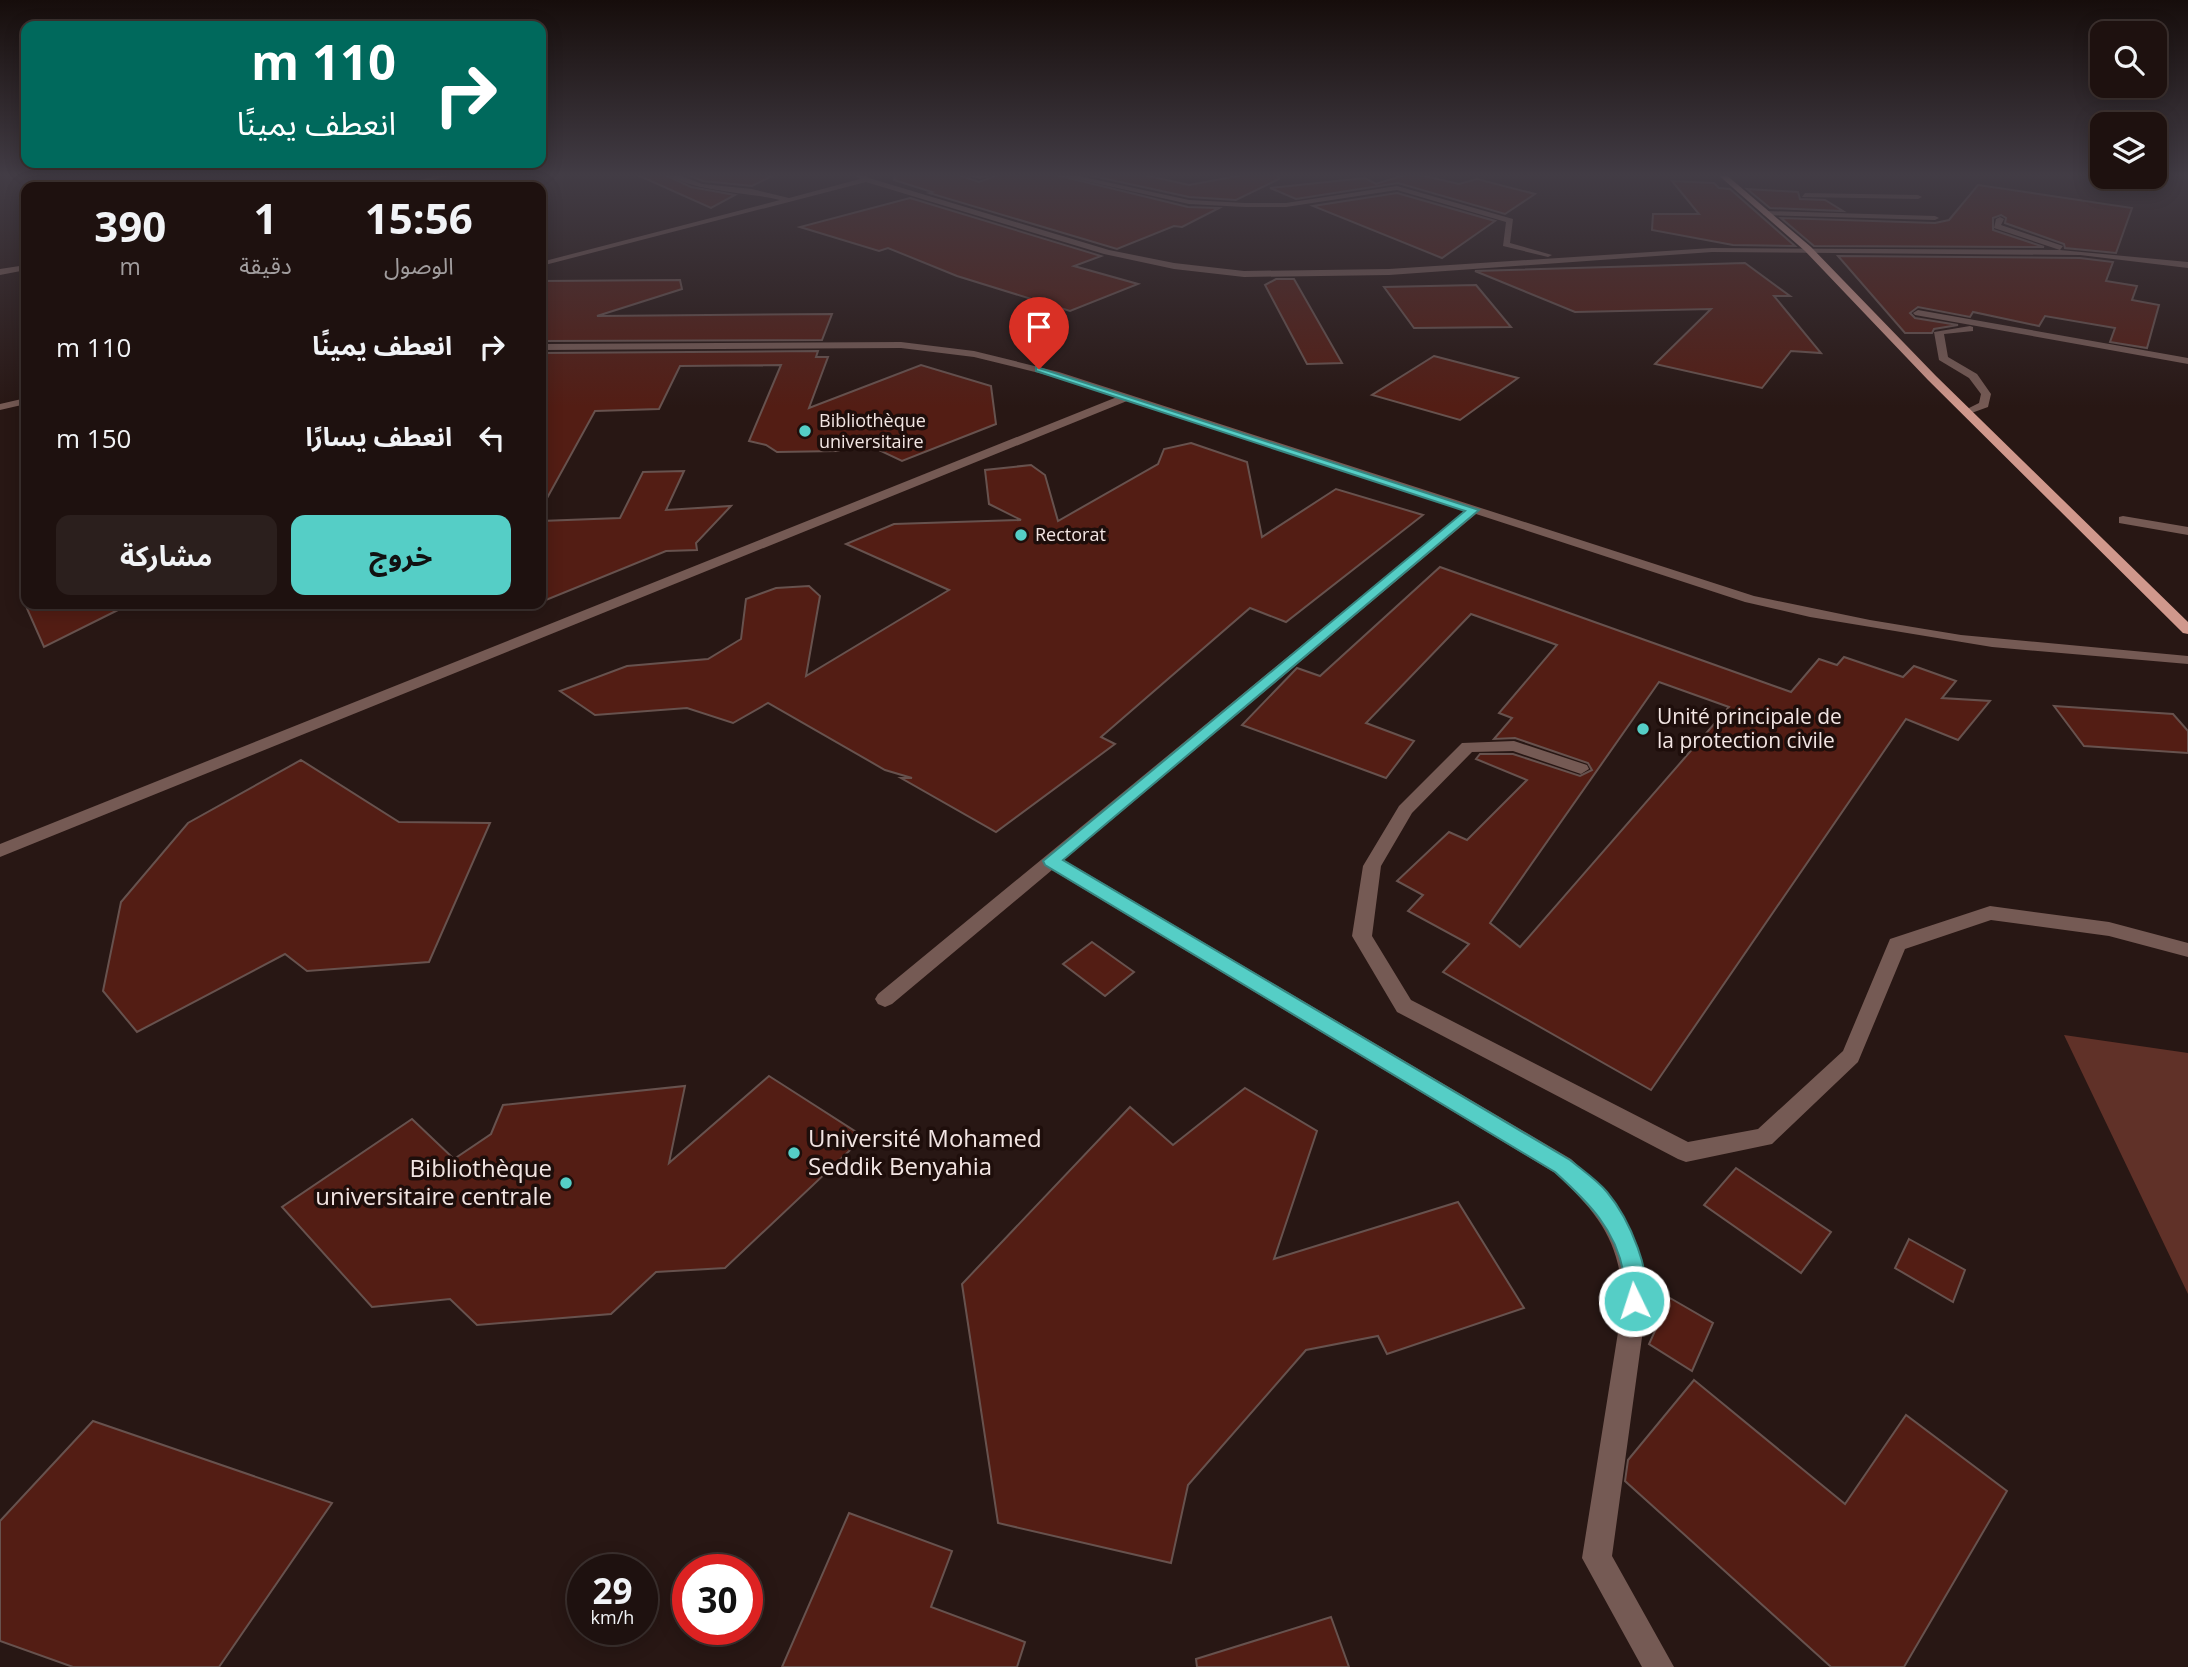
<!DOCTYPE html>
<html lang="ar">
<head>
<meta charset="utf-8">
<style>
	:root { --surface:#1e110f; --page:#2b1f1d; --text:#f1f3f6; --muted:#a19d9e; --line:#3c312f; --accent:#55cec6 }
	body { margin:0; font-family:"Open Sans","Noto Sans Arabic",sans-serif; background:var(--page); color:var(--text); direction:rtl; height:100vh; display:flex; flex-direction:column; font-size:26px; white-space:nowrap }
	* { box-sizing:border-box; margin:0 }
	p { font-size:23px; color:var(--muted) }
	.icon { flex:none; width:38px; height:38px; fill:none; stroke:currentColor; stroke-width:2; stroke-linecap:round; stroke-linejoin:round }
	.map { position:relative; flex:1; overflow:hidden; direction:ltr }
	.side { position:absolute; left:21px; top:182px; width:525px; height:427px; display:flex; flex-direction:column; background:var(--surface); border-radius:14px; box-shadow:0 4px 18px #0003,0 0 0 2px var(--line); direction:rtl }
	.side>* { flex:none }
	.top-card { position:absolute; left:21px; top:21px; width:525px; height:147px; border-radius:14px; box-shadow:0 4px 18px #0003,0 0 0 2px var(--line); direction:rtl; background:#00695c; color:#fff; overflow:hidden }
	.tools { position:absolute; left:2090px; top:21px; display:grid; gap:14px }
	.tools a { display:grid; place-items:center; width:77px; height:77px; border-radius:14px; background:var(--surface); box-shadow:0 4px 18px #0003,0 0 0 2px var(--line); font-size:35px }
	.speed { position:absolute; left:567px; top:1554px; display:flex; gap:14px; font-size:35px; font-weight:700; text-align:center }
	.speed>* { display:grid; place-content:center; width:91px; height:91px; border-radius:50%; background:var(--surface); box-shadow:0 4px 18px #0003,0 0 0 2px var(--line); line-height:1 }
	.speed small { font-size:18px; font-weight:400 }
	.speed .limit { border:10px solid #d22; background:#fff; color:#111 }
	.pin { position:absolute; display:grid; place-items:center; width:60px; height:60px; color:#fff; margin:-72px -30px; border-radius:50% 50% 50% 0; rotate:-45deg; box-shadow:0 0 7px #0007 }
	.pin .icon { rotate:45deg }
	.me { position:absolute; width:77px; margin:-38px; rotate:356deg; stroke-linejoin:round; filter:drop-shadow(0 0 5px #0008) }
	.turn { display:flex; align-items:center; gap:24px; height:147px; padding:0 35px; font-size:32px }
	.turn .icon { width:91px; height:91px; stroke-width:2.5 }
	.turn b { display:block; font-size:49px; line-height:60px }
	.eta { display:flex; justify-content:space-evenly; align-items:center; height:119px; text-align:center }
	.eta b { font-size:42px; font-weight:700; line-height:49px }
	.button { display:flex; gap:14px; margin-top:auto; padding:14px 35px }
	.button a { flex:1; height:80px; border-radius:14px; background:var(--accent); color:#111; font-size:28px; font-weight:700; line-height:80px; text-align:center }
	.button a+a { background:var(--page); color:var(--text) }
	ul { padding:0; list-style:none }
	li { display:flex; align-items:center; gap:21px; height:91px; padding:0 35px }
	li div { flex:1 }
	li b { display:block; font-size:26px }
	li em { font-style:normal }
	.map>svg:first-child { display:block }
	.green { fill:#603128 }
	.building { fill:#531d14; stroke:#67524e; stroke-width:2; fill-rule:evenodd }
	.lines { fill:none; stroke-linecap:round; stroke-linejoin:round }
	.minor { fill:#755a54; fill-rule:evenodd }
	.major { fill:#d0988c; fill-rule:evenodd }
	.route { fill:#55cec6; stroke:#378681; stroke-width:2 }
	.poi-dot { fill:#55cec6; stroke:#1e0e0b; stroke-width:2.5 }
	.labels { text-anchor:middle; stroke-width:7; stroke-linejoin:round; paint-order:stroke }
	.far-poi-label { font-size:18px; fill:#f2e5e3; stroke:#1e0e0b; text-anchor:start }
	.poi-label { font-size:21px; fill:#f2e5e3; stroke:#1e0e0b; text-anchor:start }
	.near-poi-label { font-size:24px; fill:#f2e5e3; stroke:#1e0e0b; text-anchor:start }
</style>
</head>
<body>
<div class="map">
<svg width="2188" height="1667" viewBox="0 0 2188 1667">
	<rect width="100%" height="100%" fill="#281714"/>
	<!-- green -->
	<polygon class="green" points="2064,1035 2188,1053 2188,1294"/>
	<!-- building -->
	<g class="building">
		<polygon points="633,173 661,173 691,187 735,195 711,208"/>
		<polygon points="682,173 778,173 752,186 703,181"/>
		<polygon points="895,173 953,173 979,182 1003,173 1048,173 1188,207 1219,208 1182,227 1174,226 1117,249 929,193 932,192 894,180"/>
		<polygon points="1079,173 1135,173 1189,185 1254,173 1277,173 1279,179 1236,200 1189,197"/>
		<polygon points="1411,173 1459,184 1477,179 1535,194 1505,214 1398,183 1296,199 1270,188 1365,178 1376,184"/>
		<polygon points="1672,181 1714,183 1719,188 1730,189 1795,246 1733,245 1652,230 1653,214 1699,214"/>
		<polygon points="1978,185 2132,208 2116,253 2065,248 2064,244 2005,223 2006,218 2001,215 1993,218 1993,230 2044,247 1814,246 1781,218 1935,223 1949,220"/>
		<polygon points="1747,189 1798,192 1800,199 1825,200 1843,211 1770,208"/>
		<polygon points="1397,193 1495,221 1442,258 1313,206"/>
		<polygon points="910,198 1101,256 1074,266 1138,284 1070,311 957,276 888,248 879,251 800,227"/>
		<polygon points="1838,256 2080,258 2113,262 2106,281 2137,286 2132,300 2159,305 2147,348 2110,342 2115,328 2045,316 2039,326 1973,312 1970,317 1918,307 1910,313 1915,318 1958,325 1934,329 1932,333 1905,333"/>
		<polygon points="1745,263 1790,296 1774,296 1821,353 1791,351 1762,388 1655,364 1711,309 1575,312 1475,271"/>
		<polygon points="1276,279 1294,279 1342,363 1307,364 1265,285"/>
		<polygon points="680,280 682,289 597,316 832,314 822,340 541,341 541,281"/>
		<polygon points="1476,285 1511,327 1414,328 1384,287"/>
		<polygon points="818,351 816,357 828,357 809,408 921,365 991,386 996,424 902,461 860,441 838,451 777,452 766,445 749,441 781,365 680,366 659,409 595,411 541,509 541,353"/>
		<polygon points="1434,356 1518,378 1460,420 1372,395"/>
		<polygon points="1191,443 1247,462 1262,537 1336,489 1423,515 1286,622 1250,608 1101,737 1115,744 996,832 901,778 912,778 885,770 768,703 733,723 687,708 595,715 560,691 627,666 708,659 741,639 746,599 776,588 809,586 820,596 806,676 949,590 846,544 894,524 1021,520 989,504 985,470 1031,465 1045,475 1058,521 1158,464 1164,449"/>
		<polygon points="684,471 666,510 731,506 696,543 697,550 666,551 541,602 541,521 620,518 643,472"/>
		<path d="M1440,567L1791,692L1819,659L1837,665L1844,657L1903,677L1914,666L1956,681L1942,698L1990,701L1958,740L1906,719L1651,1090L1443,972L1469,944L1408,911L1423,895L1397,881L1449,832L1467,840L1527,780L1476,759L1480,754H1513L1580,776L1592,770L1588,763L1515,738L1494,739L1512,718L1499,713L1557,645L1471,614L1366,723L1414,741L1386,778L1242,725L1297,668L1320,676ZM1659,682L1729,707L1520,947L1490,923Z"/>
		<polygon points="25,604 130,604 44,647"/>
		<polygon points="2054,706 2173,714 2188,731 2188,753 2084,746"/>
		<polygon points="301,760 399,822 490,823 429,962 307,971 285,954 137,1032 103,991 121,902 188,823"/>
		<polygon points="1092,942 1134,972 1105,996 1063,964"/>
		<polygon points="769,1076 864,1137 725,1268 656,1272 611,1314 477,1325 450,1299 372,1307 282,1207 412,1119 454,1159 491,1134 503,1105 685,1086 669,1163"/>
		<polygon points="1245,1088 1317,1131 1274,1259 1458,1202 1524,1308 1387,1354 1378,1336 1306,1350 1188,1485 1171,1563 998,1523 962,1284 1130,1107 1173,1145"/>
		<polygon points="1736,1168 1831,1232 1801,1273 1704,1205"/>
		<polygon points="1909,1239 1965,1270 1953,1302 1895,1268"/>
		<polygon points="1670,1298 1713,1323 1692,1371 1649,1344"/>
		<polygon points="1694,1380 1845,1504 1906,1415 2007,1491 1904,1667 1831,1667 1625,1481 1628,1460"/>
		<polygon points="93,1421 332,1503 219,1667 73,1667 0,1641 0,1521"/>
		<polygon points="849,1513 952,1551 931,1607 1025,1642 1017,1667 782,1667"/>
		<polygon points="1331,1617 1349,1667 1197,1667 1196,1659"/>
	</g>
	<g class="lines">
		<!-- minor -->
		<g class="minor">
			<polygon points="446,173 460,173 405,187 393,187"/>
			<path d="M664,173H674L702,184L752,189L789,198L860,179L853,173H861L869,178L1109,250L1174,263L1244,271L1389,269L1712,248L2060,250L1994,228L1996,219L2000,217L2004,219L2001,225L2063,246L2060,250L2188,262V268L2080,255L1712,252L1389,275L1244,277L1174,269L1104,254L866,182L541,266V262L780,200C741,191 699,193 664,173Z"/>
			<polygon points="955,173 1001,173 980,179"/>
			<polygon points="1050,173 1065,173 1189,200 1245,203 1286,203 1397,186 1513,219 1510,243 1552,255 1548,257 1503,246 1506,222 1397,190 1286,207 1245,207 1189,204"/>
			<polygon points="1805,193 1918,195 1922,197 1918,199 1802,197"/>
			<polygon points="1766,211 1935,216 1939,218 1935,220 1763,215"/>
			<polygon points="26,265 26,270 0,275 0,269"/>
			<polygon points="1918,310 2188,358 2188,364 1915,315 1913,313"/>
			<polygon points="1970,326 1973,327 1973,331 1944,334 1948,357 1977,374 1991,394 1988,407 1966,415 1961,412 1979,403 1981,394 1969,378 1939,360 1934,332"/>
			<path d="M901,342L974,351L1059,372L1754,596L1870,620L1961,635L2188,656V664L1992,647L1810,617L1745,602L1476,514L1064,860L1571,1159C1618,1202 1643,1236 1647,1301L1612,1556L1674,1667H1642L1582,1558L1623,1301C1620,1240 1598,1213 1555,1173L1052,870L892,1004L885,1007L878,1004L875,999L878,994L1465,511L1127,401L0,857V844L1117,397L1051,376L974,357L901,348L541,350V344Z"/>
			<polygon points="26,398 26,404 0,410 0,404"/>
			<polygon points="2123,516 2188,527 2188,535 2119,523 2119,517"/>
			<polygon points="1514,741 1587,765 1589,769 1581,774 1513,751 1472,752 1412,813 1381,866 1372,936 1411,1000 1688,1142 1758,1129 1843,1051 1890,939 1990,906 2109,922 2188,943 2188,957 2109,936 1991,920 1905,949 1858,1062 1772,1144 1686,1162 1678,1159 1397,1012 1352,936 1363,866 1399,806 1462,743"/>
		</g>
		<!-- major -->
		<polygon class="major" points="1716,173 1724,173 1811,247 1936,376 2188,622 2188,634 2183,633 1928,380 1805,251"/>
	</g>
	<!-- sky -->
	<linearGradient id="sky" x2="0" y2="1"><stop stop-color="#160d0b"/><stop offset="0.43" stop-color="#423c45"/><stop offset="1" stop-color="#423c45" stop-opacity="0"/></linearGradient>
	<rect width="2188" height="407" fill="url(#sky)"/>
	<!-- route -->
	<path class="route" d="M1036,367L1479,510L1063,860L1570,1160C1582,1170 1597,1180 1607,1192C1628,1217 1656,1277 1643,1309L1634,1312L1626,1309C1622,1298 1625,1288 1624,1276C1617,1230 1588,1202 1555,1172L1045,865L1043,861L1465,511L1036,371Z"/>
	<!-- markers -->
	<g class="poi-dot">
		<circle cx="805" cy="431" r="7"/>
		<circle cx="1021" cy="535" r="7"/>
		<circle cx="1643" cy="729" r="7"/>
		<circle cx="794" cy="1153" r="7"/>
		<circle cx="566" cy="1183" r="7"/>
	</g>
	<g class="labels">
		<!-- far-poi labels -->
		<g class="far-poi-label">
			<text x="819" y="427">Bibliothèque<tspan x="819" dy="21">universitaire</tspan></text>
			<text x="1035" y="541">Rectorat</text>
		</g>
		<!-- poi labels -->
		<g class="poi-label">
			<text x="1657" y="724">Unité principale de<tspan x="1657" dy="24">la protection civile</tspan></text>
		</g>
		<!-- near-poi labels -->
		<g class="near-poi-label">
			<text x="808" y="1147">Université Mohamed<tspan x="808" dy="28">Seddik Benyahia</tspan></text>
			<text x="552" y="1177" text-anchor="end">Bibliothèque<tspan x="552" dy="28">universitaire centrale</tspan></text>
		</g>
	</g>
</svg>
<div class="tools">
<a><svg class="icon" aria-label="search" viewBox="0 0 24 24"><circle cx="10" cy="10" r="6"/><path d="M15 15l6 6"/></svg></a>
<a><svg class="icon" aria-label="layers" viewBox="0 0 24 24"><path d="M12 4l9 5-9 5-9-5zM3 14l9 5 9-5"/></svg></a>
</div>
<div class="speed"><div>29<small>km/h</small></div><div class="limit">30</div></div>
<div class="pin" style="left:1039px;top:369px;background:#d93025"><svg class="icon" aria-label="arrive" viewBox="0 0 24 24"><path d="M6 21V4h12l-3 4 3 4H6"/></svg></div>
<svg class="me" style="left:1634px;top:1301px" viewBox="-20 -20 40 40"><circle r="17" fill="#55cec6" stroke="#fff" stroke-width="3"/><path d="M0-11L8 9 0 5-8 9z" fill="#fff"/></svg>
<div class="top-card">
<div class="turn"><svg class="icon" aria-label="right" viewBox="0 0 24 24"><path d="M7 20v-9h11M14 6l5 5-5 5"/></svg><div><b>110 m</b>انعطف يمينًا</div></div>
</div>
<section class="side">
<div class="eta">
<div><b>15:56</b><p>الوصول</p></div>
<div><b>1</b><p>دقيقة</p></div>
<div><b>390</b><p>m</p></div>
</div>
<ul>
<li><svg class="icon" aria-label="right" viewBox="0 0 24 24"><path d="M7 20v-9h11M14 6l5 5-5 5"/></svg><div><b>انعطف يمينًا</b></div><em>110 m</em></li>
<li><svg class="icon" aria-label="left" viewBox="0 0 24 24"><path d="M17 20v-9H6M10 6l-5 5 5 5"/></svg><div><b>انعطف يسارًا</b></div><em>150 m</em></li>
</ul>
<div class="button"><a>خروج</a><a>مشاركة</a></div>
</section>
</div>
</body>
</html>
